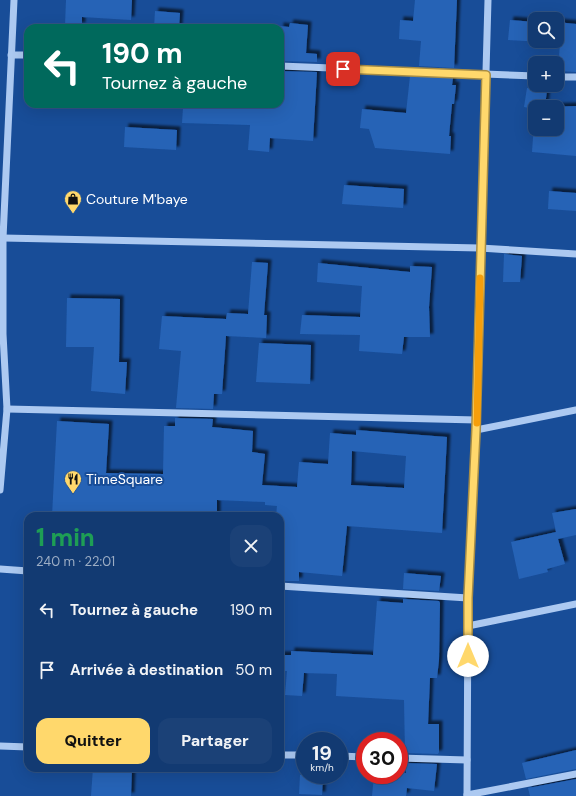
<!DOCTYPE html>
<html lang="fr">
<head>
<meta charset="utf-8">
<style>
	:root { --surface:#123a72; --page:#1b4177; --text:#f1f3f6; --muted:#9cadc4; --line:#315484; --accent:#ffd86c }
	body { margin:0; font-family:"DM Sans",sans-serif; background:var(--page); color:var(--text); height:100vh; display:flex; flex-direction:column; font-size:15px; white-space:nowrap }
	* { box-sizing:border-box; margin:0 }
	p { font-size:13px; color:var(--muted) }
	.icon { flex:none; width:22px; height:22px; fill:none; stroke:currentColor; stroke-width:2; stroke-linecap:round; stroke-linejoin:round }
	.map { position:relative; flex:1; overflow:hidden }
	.side { position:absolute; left:24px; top:512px; width:260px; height:260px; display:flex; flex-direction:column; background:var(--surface); border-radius:12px; box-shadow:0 4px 16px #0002,0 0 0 1px var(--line) }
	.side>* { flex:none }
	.banner { position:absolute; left:24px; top:24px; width:260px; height:84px; border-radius:12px; box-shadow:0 4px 16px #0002,0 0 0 1px var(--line); background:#00695c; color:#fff; overflow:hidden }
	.controls { position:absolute; left:528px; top:12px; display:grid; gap:8px }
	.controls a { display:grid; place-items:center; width:36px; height:36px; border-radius:8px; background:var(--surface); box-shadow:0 4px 16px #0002,0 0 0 1px var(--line); font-size:20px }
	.speed { position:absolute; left:296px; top:732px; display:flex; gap:8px; font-size:20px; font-weight:700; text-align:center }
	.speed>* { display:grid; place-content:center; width:52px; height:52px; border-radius:50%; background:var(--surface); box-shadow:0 4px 16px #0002,0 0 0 1px var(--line); line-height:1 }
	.speed small { font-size:10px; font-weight:400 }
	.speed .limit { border:6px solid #d22; background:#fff; color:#111 }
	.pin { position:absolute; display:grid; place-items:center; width:34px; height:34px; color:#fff; margin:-17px; border-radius:8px; box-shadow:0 2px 6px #0006 }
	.me { position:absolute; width:44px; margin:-22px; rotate:0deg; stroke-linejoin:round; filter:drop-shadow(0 0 3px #0008) }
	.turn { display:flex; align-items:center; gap:14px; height:84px; padding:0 12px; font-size:18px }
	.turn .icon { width:52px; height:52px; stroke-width:2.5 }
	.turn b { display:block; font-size:28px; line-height:34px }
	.round { display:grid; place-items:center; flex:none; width:42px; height:42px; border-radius:12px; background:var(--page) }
	.overview { display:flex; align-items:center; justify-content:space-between; height:68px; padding:0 12px }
	h1 { font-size:24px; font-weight:800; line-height:30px; color:#1e9e55 }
	.cta { display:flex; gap:8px; margin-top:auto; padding:8px 12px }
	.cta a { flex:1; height:46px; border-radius:12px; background:var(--accent); color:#111; font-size:16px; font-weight:800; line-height:46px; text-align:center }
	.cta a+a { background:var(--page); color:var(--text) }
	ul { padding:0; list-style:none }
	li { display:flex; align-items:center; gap:12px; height:60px; padding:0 12px }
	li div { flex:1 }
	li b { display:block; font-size:15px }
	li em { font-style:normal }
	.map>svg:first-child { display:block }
	.building { fill:#2663b6; fill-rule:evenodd; filter:url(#shadow) }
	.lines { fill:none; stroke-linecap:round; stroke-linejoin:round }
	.minor { stroke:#acc9f1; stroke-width:7 }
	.route-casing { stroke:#a68c46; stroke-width:10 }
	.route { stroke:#ffd86c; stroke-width:7 }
	.slow { stroke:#f59e0b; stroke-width:7 }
	.labels { text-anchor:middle; stroke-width:4; stroke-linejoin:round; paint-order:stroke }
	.poi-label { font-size:14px; fill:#fff; stroke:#184d98; text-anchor:start }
</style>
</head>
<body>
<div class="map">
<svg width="576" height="796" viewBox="0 0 576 796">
	<defs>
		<filter id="shadow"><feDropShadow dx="3.5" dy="-3.5" stdDeviation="1" flood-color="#0009"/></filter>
	</defs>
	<rect width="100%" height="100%" fill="#184d98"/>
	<!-- building -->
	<g class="building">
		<polygon points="66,0 132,0 131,20 82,17 82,26 65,26"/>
		<polygon points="415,0 457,0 454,68 419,66 421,41 399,39 400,20 413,21"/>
		<polygon points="155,11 180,13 179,28 154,28"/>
		<polygon points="510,20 535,22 535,41 557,41 557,22 576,24 576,72 558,71 560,43 508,40"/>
		<polygon points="290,23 308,25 306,53 317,54 317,62 280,61 280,26 289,27"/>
		<polygon points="280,71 317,72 313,141 270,138 269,152 248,150 250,125 182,123 183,108 230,109 230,104 280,104"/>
		<polygon points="410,76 453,78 452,85 456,85 454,104 452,104 449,136 451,136 450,154 375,148 369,129 360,128 362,109 406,113"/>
		<polygon points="527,88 547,90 545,107 576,106 576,156 532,152 535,110 535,129 557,129 557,107 535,107 535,109 524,107"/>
		<polygon points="125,127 177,130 176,150 124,147"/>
		<polygon points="344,185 404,189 403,208 342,204"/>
		<polygon points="549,191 576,193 576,211 548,209"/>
		<polygon points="504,254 522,256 520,282 503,282"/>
		<polygon points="252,262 268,263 264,315 267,315 266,338 226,336 222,394 214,394 213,409 176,408 181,351 159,349 162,316 226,319 227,313 248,314"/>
		<polygon points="318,263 410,272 410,266 432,267 429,307 430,337 404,337 402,354 359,351 360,335 300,334 302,315 360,317 362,286 317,282"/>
		<polygon points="67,298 120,299 119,362 127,362 125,394 91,391 94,347 66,347"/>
		<polygon points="259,343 311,345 310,384 256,382"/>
		<path d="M175,418L213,419L212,427L253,431L252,452L265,454L262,485L297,487L299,462L328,464L330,433L356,435V430L447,437L442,533L347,526L342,576L299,572V581H280V516H276L277,506L265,505V502L217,500V516H52L57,421L109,424L106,473L163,474L164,426H175ZM352,451L406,456L404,488L351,485Z"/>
		<polygon points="576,509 576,535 558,539 565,564 547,569 548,572 519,579 511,542 556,532 552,513"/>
		<polygon points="404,573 441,576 439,591 403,589"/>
		<polygon points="403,599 439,601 440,603 439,660 437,678 430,678 428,724 439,724 439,752 438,754 405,753 404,700 336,696 337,674 304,673 302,696 285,695 287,671 280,671 280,655 291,655 291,651 373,655 377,601 403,603"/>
		<polygon points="576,750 576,769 526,779 522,763"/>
		<polygon points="405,763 437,764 434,791 407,788 406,796 372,796 374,775 399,775 399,772 406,773"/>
		<polygon points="93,768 132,768 131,796 91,796"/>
		<polygon points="300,775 323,775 322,795 299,794"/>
		<polygon points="576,779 576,796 530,796 528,788"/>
	</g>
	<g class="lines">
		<!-- minor -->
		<g class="minor">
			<polyline points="11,55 28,55"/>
			<polyline points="280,66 535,76"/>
			<polyline points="557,77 576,77"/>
			<polyline points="3,238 480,248 576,254"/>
			<polyline points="7,409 477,420"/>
			<polyline points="476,430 576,410"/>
			<polyline points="0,490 7,409 3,334 3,238 14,0"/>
			<polyline points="0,569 28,571"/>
			<polyline points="280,586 468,598"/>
			<polyline points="468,626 576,604"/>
			<polyline points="0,746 28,747"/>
			<polyline points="280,755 305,755"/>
			<polyline points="339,756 365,757"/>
			<polyline points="399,758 467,760"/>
			<polyline points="467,795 576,774"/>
			<polyline points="467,796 468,598 476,430 488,0"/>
		</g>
	</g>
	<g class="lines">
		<!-- route casing -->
		<g class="route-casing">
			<polyline id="route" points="343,69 486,75 476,430 468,598 468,656"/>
		</g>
		<!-- route -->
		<use href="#route" class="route"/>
		<!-- slow -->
		<polyline class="slow" points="477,423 480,278"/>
	</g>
	<!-- icons -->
	<defs>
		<g id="shop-pin" transform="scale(0.9)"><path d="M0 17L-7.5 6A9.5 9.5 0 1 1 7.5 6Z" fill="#ffd86c" stroke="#184d98"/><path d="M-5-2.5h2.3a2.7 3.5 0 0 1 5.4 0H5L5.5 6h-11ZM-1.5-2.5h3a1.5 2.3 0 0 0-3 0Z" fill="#111"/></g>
		<g id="restaurant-pin" transform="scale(0.9)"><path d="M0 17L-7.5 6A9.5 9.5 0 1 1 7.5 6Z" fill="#ffd86c" stroke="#184d98"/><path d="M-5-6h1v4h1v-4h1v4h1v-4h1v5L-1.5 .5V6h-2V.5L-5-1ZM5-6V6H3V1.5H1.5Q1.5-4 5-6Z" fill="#111"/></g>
	</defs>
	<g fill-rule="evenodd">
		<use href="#shop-pin" x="73" y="199"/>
		<use href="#restaurant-pin" x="73" y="479"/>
	</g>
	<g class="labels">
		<!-- poi labels -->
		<g class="poi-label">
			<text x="86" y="204">Couture M'baye</text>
			<text x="86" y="484">TimeSquare</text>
		</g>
	</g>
</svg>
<div class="controls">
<a><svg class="icon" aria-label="search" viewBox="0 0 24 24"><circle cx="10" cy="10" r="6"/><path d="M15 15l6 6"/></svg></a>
<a>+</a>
<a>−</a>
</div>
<div class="speed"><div>19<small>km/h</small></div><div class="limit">30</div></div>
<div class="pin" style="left:343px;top:69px;background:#d93025"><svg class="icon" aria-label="arrive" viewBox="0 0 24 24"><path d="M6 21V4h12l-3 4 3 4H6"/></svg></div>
<svg class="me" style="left:468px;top:656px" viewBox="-20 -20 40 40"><circle r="19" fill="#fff"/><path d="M0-13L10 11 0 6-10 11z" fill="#ffd86c"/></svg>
<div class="banner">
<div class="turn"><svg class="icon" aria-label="left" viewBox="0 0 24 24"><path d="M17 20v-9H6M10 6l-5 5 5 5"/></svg><div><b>190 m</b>Tournez à gauche</div></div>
</div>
<section class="side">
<div class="overview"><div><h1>1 min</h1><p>240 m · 22:01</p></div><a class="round"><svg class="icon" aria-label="close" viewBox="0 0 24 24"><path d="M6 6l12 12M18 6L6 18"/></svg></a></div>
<ul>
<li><svg class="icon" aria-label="left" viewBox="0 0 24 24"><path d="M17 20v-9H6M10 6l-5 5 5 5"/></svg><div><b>Tournez à gauche</b></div><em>190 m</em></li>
<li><svg class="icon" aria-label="arrive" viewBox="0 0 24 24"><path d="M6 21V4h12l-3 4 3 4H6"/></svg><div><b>Arrivée à destination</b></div><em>50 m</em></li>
</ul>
<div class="cta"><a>Quitter</a><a>Partager</a></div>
</section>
</div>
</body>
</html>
